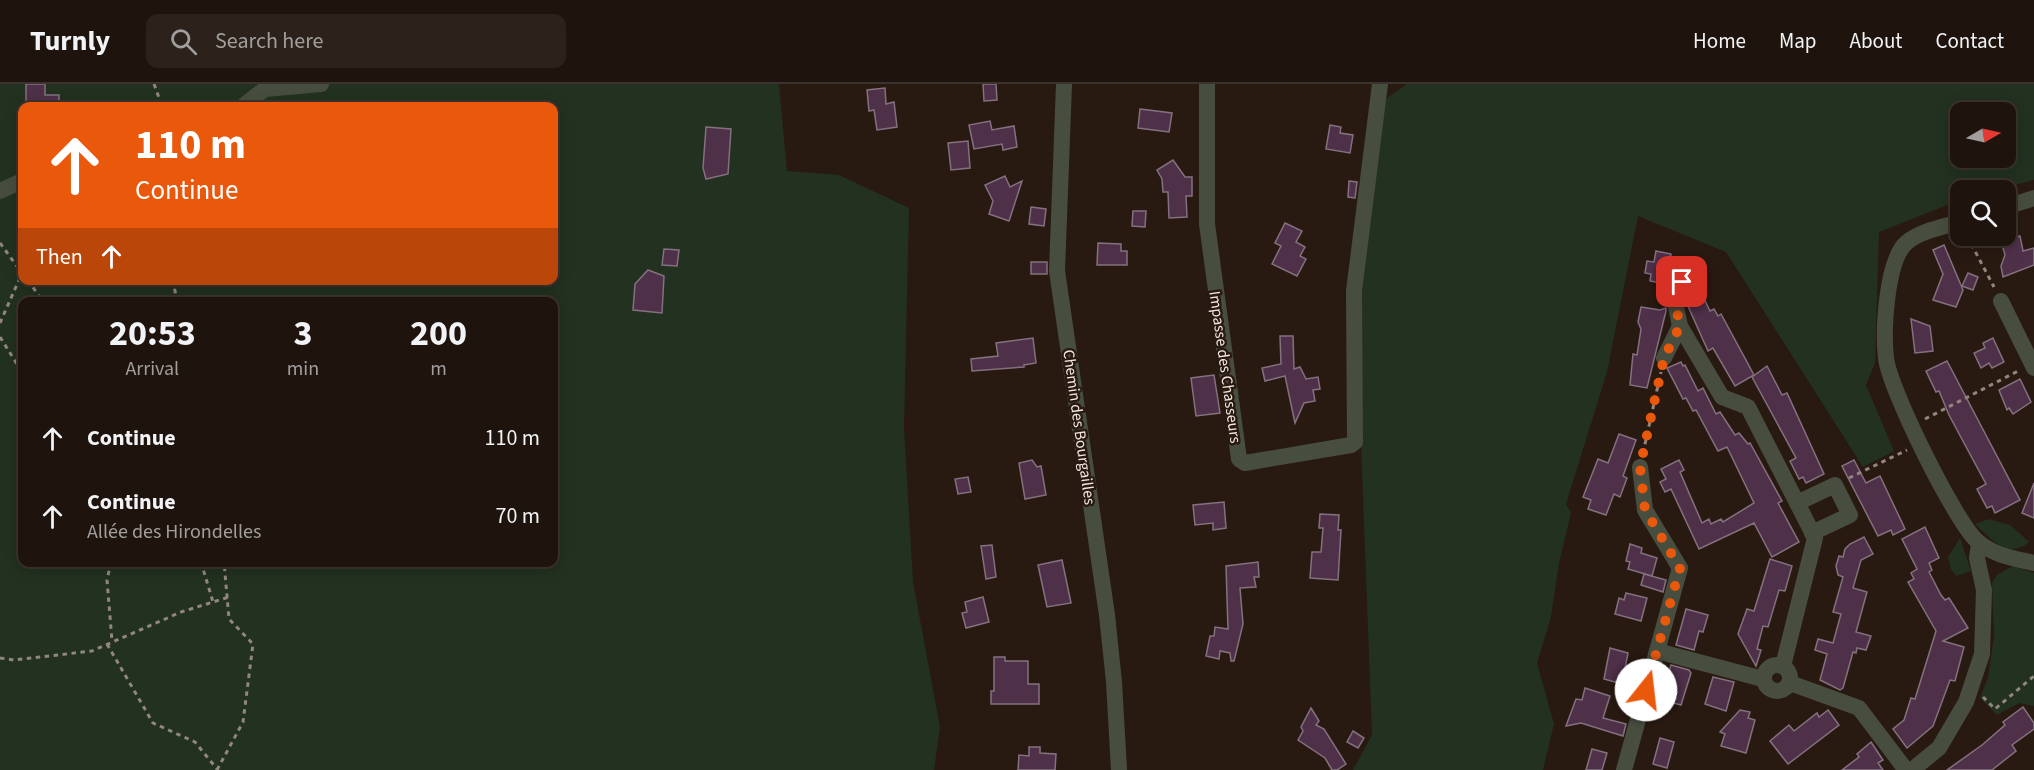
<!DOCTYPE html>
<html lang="en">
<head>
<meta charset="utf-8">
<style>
	:root { --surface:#1f140d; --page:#2c211b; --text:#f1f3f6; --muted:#a19e9d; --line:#3c332e }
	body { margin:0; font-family:"Source Sans 3",sans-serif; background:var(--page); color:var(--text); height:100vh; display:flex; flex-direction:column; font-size:22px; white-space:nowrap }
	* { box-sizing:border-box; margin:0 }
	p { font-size:20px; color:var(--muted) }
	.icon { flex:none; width:33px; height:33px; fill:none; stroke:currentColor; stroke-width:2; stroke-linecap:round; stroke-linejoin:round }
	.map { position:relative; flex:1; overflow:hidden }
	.details { position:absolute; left:18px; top:213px; width:540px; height:270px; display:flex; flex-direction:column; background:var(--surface); border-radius:12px; box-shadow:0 3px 15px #0003,0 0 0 2px var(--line) }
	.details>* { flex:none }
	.hud { position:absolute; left:18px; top:18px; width:540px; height:183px; border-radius:12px; box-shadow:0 3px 15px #0003,0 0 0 2px var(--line); background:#ea580c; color:#fff; overflow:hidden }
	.needle { width:39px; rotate:81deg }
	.tools { position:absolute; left:1950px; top:18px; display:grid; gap:12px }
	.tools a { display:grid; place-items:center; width:66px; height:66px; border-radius:12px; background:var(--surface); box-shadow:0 3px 15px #0003,0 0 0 2px var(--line); font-size:30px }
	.pin { position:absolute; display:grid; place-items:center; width:51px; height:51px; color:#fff; margin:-26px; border-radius:12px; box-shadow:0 3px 9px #0006 }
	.me { position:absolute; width:66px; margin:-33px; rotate:16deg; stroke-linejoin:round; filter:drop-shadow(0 0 4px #0008) }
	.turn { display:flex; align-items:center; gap:21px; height:126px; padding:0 18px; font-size:27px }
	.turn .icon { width:78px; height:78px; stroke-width:2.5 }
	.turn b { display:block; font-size:42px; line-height:51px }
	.then { display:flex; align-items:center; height:57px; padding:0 18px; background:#0003; gap:12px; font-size:22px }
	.eta { display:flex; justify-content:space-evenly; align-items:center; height:102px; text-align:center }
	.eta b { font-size:36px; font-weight:700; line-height:42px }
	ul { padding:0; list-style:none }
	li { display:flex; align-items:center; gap:18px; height:78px; padding:0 18px }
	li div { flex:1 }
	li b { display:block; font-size:22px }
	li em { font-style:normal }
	header { display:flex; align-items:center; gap:36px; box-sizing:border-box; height:84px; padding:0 30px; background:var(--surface); border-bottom:2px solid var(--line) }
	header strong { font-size:28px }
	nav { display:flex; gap:33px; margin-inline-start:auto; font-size:21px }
	.search { width:420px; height:54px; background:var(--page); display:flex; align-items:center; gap:15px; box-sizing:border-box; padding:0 21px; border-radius:12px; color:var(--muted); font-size:22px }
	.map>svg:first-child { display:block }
	.green { fill:#223120; fill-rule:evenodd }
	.building { fill:#4f3049; stroke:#83717f; stroke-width:1.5 }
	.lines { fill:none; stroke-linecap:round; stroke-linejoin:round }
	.path { stroke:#93867f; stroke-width:3; stroke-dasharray:4.5 4.5; stroke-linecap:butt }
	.minor { stroke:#484e3f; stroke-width:16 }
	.route { stroke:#ea580c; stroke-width:10; stroke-dasharray:0 18 }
	.labels { text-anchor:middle; stroke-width:5; stroke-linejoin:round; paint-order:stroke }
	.street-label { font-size:16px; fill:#f3e8e2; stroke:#291a11 }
</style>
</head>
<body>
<header>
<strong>Turnly</strong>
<div class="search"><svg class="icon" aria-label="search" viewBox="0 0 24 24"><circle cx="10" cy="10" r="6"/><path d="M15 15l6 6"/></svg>Search here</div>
<nav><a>Home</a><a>Map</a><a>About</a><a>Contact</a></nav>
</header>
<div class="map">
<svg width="2034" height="686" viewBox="0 0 2034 686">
	<rect width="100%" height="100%" fill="#291a11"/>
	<!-- green -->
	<g class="green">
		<path d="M0,0H779L787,87L839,91L909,124L904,344L913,498L940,643L934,686H0ZM22,22H554V196H22ZM22,218H554V478H22Z"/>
		<path d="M1407,0H2034V96L1995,106H1960V116L1879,148L1875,279L1866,301L1894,367L1863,383L1726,168L1638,132L1607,288L1566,420L1571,429L1559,479L1551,533L1537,579L1554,640L1543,686H1353L1372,651L1357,253L1377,21ZM1960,28H2006V74H1960Z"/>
		<path d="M1989,435L2010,441L2029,458C2008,476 1991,455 1975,440Z"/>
		<polygon points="1960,454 1971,487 1956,492 1951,485 1948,473"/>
		<polygon points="2013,482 2034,489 2034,622 2019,619 1997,631 1980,614 1988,594 1994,552 1992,499 1997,491"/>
	</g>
	<!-- building -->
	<g class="building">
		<polygon points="26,0 45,0 45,11 59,11 59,22 26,22"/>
		<polygon points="983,0 996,0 997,16 984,17"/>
		<polygon points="885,4 886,20 894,18 897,43 877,46 874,26 869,27 867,6"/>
		<polygon points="1140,25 1172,29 1169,48 1138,44"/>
		<polygon points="990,37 992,46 1014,42 1017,63 1003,66 1002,60 974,65 969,41"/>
		<polygon points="1330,41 1341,43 1340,49 1353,51 1350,69 1326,65"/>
		<polygon points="706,43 731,45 728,90 706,95 703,84"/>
		<polygon points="968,57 970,84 951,86 948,59"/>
		<polygon points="1173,76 1185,93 1192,93 1192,112 1186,112 1187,133 1169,134 1168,108 1163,108 1162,95 1157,86"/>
		<polygon points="1005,92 1010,103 1022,97 1009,137 989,130 993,117 985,101"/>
		<polygon points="1349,97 1357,98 1355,114 1348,113"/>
		<polygon points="1031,123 1046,125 1044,142 1029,140"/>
		<polygon points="1133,127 1146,127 1145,143 1132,142"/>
		<polygon points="1285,139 1302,147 1296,158 1305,163 1300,172 1306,175 1297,192 1272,180 1281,162 1275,159"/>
		<polygon points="2020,152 2023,167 2034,164 2034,181 2003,193 2001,182 2005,171 2001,157"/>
		<polygon points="1098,159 1121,160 1121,167 1127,167 1127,181 1097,181"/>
		<polygon points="1944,161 1963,206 1956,223 1933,216 1943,190 1933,166"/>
		<polygon points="664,165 679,166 677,182 662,181"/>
		<polygon points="1656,167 1671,170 1669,182 1671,183 1666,200 1650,197 1651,190 1645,189 1647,177 1654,178"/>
		<rect x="1031" y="178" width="16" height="12"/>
		<polygon points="648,186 664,192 662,229 633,226 635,200"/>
		<polygon points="1968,189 1978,193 1973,206 1962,202"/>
		<polygon points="1700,206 1710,227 1714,225 1718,232 1721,230 1754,291 1735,302 1713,264 1708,267 1687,220 1690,212"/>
		<polygon points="1641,223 1660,226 1666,224 1666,227 1647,304 1630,301 1633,270 1637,271 1641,245 1638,238"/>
		<polygon points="1911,235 1930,242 1933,267 1915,269"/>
		<polygon points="1280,252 1293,252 1294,285 1300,283 1306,295 1318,293 1320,305 1313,306 1315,317 1304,319 1295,339 1285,292 1265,297 1262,284 1281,280"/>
		<polygon points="1033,254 1036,279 1024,281 1024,283 972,287 971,275 998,272 996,259"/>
		<polygon points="1993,254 2004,278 1992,284 1989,279 1981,284 1974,269 1985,264 1983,259"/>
		<polygon points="1947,277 2020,416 1995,429 1992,422 1987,424 1977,405 1986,400 1949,331 1939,307 1936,308 1926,287"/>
		<polygon points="1681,278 1683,282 1685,281 1698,307 1703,304 1716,330 1720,328 1735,351 1739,349 1748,360 1750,359 1782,417 1778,419 1799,458 1772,473 1754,439 1699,465 1671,405 1665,408 1660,398 1666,395 1661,385 1679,376 1684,386 1680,388 1702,439 1709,435 1711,440 1721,435 1723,438 1754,419 1727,363 1718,367 1696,326 1693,327 1686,314 1683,315 1667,284"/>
		<polygon points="1767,282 1782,311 1787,309 1824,390 1806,399 1803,393 1799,395 1790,377 1796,374 1752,293"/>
		<polygon points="1214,291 1220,329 1196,332 1191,294"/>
		<polygon points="2020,295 2031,318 2013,330 2009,324 2007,326 1999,306"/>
		<polygon points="1619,350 1636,356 1623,392 1627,394 1620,413 1614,410 1606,431 1588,425 1591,416 1583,413 1598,375 1608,379"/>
		<polygon points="1032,376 1037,383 1041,382 1046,411 1025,415 1019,379"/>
		<polygon points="1854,376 1866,399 1880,392 1905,445 1893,451 1891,446 1878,452 1842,382"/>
		<polygon points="968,393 971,408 958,410 955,395"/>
		<polygon points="2034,399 2034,434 2022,429"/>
		<polygon points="1224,418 1226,444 1213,446 1213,439 1195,441 1193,421"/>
		<polygon points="1320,430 1339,431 1338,446 1341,446 1338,496 1310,494 1312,468 1321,468 1323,444 1319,444"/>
		<polygon points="1925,443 1939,474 1929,479 1932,486 1929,488 1941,511 1945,516 1949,514 1968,544 1943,557 1964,563 1955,597 1950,596 1933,642 1907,664 1893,645 1904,636 1911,614 1915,615 1936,547 1908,498 1914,495 1911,489 1917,485 1902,455"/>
		<polygon points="1864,453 1873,470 1861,476 1853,504 1867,508 1856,548 1871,552 1866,566 1857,564 1856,569 1853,568 1843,604 1840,606 1820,596 1827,570 1815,566 1818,555 1833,559 1841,530 1833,528 1843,493 1838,491 1836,482 1839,472 1843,473 1845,465 1850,460"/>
		<polygon points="1630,460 1642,464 1641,469 1657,474 1652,492 1628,485 1630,478 1626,477"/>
		<polygon points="992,461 996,493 986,495 981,462"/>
		<polygon points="1770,475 1792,482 1785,507 1779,506 1768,543 1763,542 1757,565 1761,566 1756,582 1738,550 1747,525 1754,527"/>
		<polygon points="1062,476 1071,519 1047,523 1038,481"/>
		<polygon points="1258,478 1259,493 1254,493 1256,503 1240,504 1243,540 1234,577 1231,577 1230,569 1220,567 1219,575 1206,572 1210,552 1214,552 1215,543 1228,545 1226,482"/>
		<polygon points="1644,490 1666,496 1663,508 1641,501"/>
		<polygon points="1626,509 1647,514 1641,537 1615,530 1619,514 1624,516"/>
		<polygon points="983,513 989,538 966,544 962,529 967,528 965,518"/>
		<polygon points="1686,525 1708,531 1703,548 1699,547 1694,566 1676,561"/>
		<polygon points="1610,564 1628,569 1622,600 1604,595"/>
		<polygon points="994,573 1005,573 1005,577 1028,577 1028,600 1039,600 1039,620 991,620 991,607 994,607"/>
		<polygon points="1671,581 1689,586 1691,589 1681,621 1670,618 1672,611 1666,609 1668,601 1665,600"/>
		<polygon points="1713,593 1734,598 1726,627 1705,620"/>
		<polygon points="1585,604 1610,612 1603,634 1626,640 1623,652 1581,639 1566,642 1576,615 1582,616"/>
		<polygon points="2023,623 2034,639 2034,645 2012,661 2016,667 1992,686 1947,686 1982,661 2005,641 2003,638"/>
		<polygon points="1311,624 1319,637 1316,641 1324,645 1346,680 1337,686 1332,686 1325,674 1298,656 1303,647 1301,643"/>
		<polygon points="1740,626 1750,628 1748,634 1755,636 1746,669 1721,662 1725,650 1720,648"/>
		<polygon points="1828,626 1839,641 1788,680 1770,657 1789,641 1794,647 1817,629 1819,633"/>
		<polygon points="1353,647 1364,654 1358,664 1347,658"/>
		<polygon points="1660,654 1674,658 1667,684 1653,680"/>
		<polygon points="1871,658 1883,676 1878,679 1883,686 1842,686 1859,673 1857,670"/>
		<polygon points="1029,663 1040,663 1040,669 1056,670 1055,686 1018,686 1019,671 1029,672"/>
		<polygon points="1592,665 1607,669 1602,686 1586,686"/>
	</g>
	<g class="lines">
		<!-- path -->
		<g class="path">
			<polyline points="154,0 162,22"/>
			<polyline points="1967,152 1994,203"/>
			<polyline points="0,159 22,189"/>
			<polyline points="28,196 43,218"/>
			<polyline points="173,196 177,218"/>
			<polyline points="0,239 22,189"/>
			<polyline points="0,253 22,288"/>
			<polyline points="1925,335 2020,286"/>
			<polyline points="1643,369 1661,288"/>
			<polyline points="1849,394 1907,366"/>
			<polyline points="111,478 107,496 112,557"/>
			<polyline points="201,478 213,518"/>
			<polyline points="107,560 153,639 195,658 217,685"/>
			<polyline points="0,574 14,576 92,567 181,528 229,513"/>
			<polyline points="1983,613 1995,625 2034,592"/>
			<polyline points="217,686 243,638 253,560 229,535 224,478"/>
		</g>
		<!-- minor -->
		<g class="minor">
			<polyline points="1064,0 1057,187 1107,531 1114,598 1119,686"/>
			<polyline points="1207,0 1207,140 1239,375 1245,379 1351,361 1355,358 1354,207 1380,0"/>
			<polyline points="243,22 265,5 321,0"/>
			<polyline points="0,107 22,97"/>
			<polyline points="2006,123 2034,114"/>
			<path d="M1960,138C1943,143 1919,147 1906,159C1886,178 1883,247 1886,274C1889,304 1954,435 1976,456C1992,471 2013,474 2034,479"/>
			<polyline points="1682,198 1676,223 1680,242 1722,313 1748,323 1815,454 1783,582"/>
			<polyline points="2001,217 2034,284"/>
			<polyline points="1664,274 1680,242"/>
			<polyline points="1797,419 1835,401 1850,431 1812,449"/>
			<polyline points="1657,567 1763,595"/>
			<circle cx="1777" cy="594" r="13"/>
			<polyline points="1790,599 1859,624 1906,686"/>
			<polyline points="1624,686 1680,484 1645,426 1640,383"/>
			<polyline points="1912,686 1939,664 1966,618 1982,570 1984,506 1977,474 1979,460"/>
		</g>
	</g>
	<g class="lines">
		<!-- route -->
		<polyline class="route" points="1646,606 1680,484 1645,426 1640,383 1664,274 1680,242 1676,223 1682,198"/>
	</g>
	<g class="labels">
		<!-- street labels -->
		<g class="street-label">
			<text transform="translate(1226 283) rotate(82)" y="6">Impasse des Chasseurs</text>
			<text transform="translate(1080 343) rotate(82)" y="6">Chemin des Bourgailles</text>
		</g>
	</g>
</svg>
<div class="tools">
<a><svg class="needle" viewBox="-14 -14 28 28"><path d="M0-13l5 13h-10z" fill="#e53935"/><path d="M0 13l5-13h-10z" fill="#a19e9d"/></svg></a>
<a><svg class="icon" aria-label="search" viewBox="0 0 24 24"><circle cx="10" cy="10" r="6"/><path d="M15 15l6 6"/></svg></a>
</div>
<div class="pin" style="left:1682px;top:198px;background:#d93025"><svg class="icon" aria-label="arrive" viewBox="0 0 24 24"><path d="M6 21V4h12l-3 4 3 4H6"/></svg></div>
<svg class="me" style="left:1646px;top:606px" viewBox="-20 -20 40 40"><circle r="19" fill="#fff"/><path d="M0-13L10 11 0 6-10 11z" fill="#ea580c"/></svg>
<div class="hud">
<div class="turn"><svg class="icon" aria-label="ahead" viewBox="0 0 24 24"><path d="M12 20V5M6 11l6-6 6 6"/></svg><div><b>110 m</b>Continue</div></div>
<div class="then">Then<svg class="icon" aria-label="ahead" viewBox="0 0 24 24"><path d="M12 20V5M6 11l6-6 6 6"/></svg></div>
</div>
<section class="details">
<div class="eta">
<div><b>20:53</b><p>Arrival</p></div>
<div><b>3</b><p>min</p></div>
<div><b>200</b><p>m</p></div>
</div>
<ul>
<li><svg class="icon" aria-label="ahead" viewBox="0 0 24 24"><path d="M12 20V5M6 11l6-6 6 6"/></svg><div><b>Continue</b></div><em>110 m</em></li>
<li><svg class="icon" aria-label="ahead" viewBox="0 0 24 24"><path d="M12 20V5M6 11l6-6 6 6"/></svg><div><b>Continue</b><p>Allée des Hirondelles</p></div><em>70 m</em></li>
</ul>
</section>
</div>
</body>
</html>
